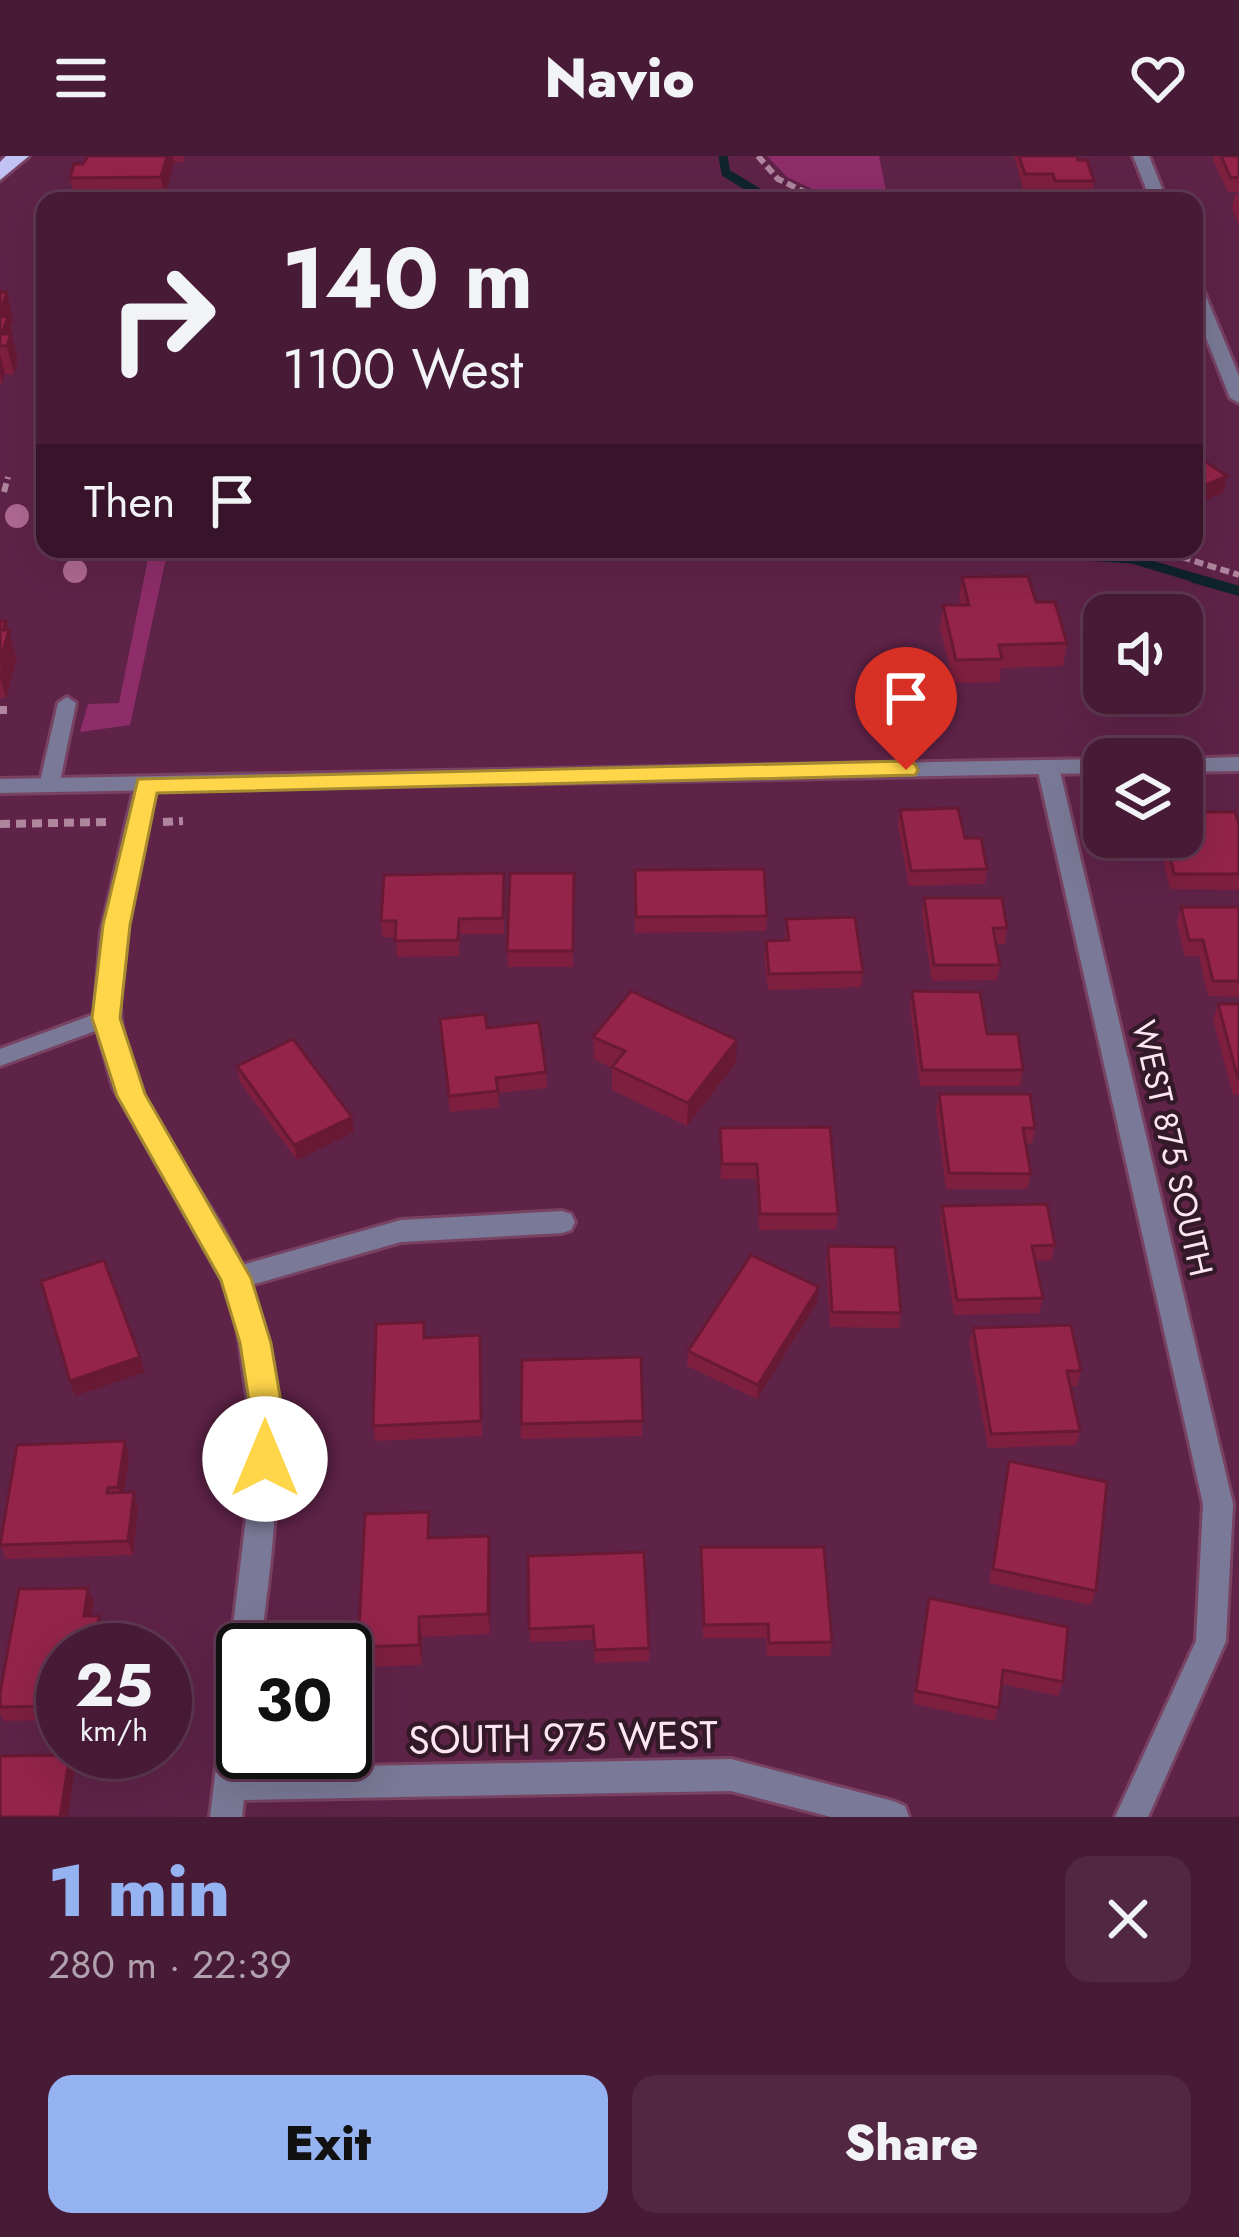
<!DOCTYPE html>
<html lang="en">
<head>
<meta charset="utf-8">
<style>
	:root { --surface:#471a36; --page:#512742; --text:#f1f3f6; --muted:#b0a1ad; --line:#5f3851; --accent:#95b2f1 }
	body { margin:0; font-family:Jost,sans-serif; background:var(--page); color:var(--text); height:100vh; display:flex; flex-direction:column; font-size:45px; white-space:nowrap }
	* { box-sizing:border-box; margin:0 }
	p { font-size:39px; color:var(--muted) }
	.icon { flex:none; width:66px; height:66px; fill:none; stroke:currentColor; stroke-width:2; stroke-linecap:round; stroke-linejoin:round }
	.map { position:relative; height:1661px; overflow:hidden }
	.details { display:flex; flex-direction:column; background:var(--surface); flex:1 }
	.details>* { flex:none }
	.guide { position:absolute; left:36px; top:36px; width:1167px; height:366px; border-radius:24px; box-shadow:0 12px 48px #0002,0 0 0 3px var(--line); background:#471a36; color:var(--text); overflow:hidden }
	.tools { position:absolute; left:1083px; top:438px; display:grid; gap:24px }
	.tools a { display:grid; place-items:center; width:120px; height:120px; border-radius:24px; background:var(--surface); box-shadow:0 12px 48px #0002,0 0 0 3px var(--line); font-size:60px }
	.speed { position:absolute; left:36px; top:1467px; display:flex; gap:24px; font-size:60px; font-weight:700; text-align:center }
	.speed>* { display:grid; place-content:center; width:156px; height:156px; border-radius:50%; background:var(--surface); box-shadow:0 12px 48px #0002,0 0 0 3px var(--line); line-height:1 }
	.speed small { font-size:30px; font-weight:400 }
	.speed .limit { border:6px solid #111; border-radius:18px; background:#fff; color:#111 }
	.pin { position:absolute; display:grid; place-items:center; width:102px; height:102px; color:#fff; margin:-123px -51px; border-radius:50% 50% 50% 0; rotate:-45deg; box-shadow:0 0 12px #0007 }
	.pin .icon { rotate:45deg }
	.me { position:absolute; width:132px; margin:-66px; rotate:0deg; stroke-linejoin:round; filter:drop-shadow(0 0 9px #0008) }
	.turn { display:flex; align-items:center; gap:42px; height:252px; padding:0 48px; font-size:54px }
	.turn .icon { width:156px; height:156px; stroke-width:2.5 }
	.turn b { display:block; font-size:84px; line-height:102px }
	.then { display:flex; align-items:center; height:114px; padding:0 48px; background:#0003; gap:24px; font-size:45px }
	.round { display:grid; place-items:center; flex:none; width:126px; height:126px; border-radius:24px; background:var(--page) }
	.overview { display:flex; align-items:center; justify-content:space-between; height:204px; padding:0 48px }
	h1 { font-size:72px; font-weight:800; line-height:90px; color:var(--accent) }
	.button { display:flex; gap:24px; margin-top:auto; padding:24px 48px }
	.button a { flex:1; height:138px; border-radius:24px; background:var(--accent); color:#111; font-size:48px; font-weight:800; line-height:138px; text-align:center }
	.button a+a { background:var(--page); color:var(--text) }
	header { display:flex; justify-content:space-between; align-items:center; height:156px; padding:0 48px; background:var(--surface); font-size:54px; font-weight:800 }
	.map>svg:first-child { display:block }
	.green { fill:#8e2d6a }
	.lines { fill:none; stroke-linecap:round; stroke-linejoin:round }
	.stream-far1 { stroke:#10242c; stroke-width:9 }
	.stream { stroke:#10242c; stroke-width:10 }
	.service-casing { stroke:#784263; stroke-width:6 }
	.minor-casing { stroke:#784263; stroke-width:6 }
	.tertiary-casing { stroke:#784263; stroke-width:6 }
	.trunk-casing { stroke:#784263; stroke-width:6 }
	.path-far1 { stroke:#af869e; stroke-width:6; stroke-dasharray:9 4.5; stroke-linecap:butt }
	.path { stroke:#af869e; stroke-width:8; stroke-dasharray:10 6; stroke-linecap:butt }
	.service { fill:#7a7997; fill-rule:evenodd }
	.minor { fill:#7a7997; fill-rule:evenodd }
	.tertiary { fill:#7a7997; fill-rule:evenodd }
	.trunk { fill:#c3c2f5; fill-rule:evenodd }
	.tree { fill:#af6992 }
	.wall { fill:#7f1f40 }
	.shaded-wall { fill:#681934 }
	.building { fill:#94244a; stroke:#681934; stroke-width:3 }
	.route { fill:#ffd54a; stroke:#a68a30; stroke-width:3 }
	.labels { text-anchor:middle; stroke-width:9; stroke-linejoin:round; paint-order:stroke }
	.street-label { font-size:33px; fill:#fde6f1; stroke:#341929 }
	.near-street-label { font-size:39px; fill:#fde6f1; stroke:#341929 }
</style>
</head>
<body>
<header><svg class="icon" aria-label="menu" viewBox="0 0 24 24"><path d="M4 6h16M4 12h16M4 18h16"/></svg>Navio<svg class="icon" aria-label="heart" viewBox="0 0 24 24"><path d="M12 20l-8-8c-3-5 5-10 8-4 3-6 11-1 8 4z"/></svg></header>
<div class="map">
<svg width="1239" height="1661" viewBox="0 0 1239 1661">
	<rect width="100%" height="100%" fill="#5f2348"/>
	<!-- green -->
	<g class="green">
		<polygon points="767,0 879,0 888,45 838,45 787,21"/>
		<polygon points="150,393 168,393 130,569 80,576 88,548 119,547"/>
	</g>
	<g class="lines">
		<!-- stream-far1 -->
		<g class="stream-far1">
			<polyline points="723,0 726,17 772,45"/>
			<polyline points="1058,393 1068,399 1132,403 1205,425"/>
		</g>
		<!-- stream -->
		<polyline class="stream" points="1194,422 1239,435"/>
		<!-- service casing -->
		<g class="service-casing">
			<g id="service">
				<polygon points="67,541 76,547 59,630 49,636 39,630 58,547"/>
				<polygon points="106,854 114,856 117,862 114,868 0,910 0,893"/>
			</g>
		</g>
		<!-- minor casing -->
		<g class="minor-casing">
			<g id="minor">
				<polygon points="1133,0 1149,0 1167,45 1151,45"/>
				<polygon points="1194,126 1202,131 1239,220 1239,247 1230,242 1194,152"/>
				<polygon points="1048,604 1059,611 1233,1348 1226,1485 1148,1661 1115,1661 1196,1485 1203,1348 1037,611"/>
				<path d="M146,622L157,629C132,746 88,845 153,959C181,1010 217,1056 242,1109L401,1064L562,1055L571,1058L575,1066L571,1074L562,1077L401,1086L251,1129C292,1250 276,1370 260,1494H243V1596H249L248,1612L731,1603L893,1645L905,1650L909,1661H831L731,1635L244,1644L242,1661H210L247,1354L250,1261L237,1169L222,1124L113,931L94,863L101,776L135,629Z"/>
			</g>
		</g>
		<!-- tertiary casing -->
		<g class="tertiary-casing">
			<g id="tertiary">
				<polygon points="1239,601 1239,615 1182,616 1182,603 1178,603"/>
				<polygon points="1104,603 1104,617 0,637 0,623"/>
			</g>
		</g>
		<!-- trunk casing -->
		<g class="trunk-casing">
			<polygon id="trunk" points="6,0 29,0 0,24 0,6"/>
		</g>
		<!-- path-far1 -->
		<g class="path-far1">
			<polyline points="758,0 778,23 823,45"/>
			<polyline points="4,336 8,321"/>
			<polyline points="1156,393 1239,419"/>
		</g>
		<!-- path -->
		<g class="path">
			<polyline points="0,554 7,554"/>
			<polyline points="163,666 183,665"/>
			<polyline points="0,668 106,666"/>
		</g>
		<!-- service -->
		<use href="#service" class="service"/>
		<!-- minor -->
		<use href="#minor" class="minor"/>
		<!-- tertiary -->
		<use href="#tertiary" class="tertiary"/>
		<!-- trunk -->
		<use href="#trunk" class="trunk"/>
	</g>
	<!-- trees -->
	<g class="tree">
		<circle cx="17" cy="360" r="12"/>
		<circle cx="75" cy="415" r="12"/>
	</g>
	<!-- wall -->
	<g class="wall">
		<polygon points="88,0 184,0 183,6 174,6 165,41 74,42 70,22"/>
		<polygon points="1014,0 1077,0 1094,25 1092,40 1053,40 1051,33 1023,33"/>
		<polygon points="1214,0 1239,0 1239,36 1228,36 1213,4"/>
		<polygon points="1239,37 1239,69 1232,52 1235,38"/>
		<polygon points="0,136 7,136 13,164 10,171 18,205 14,218 5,218 2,227 0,228"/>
		<polygon points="1194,298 1224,336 1201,346 1194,341"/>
		<polygon points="962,421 1036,446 1067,487 1063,510 1001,512 999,526 953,527 940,472 943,449 960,449 959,444"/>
		<polygon points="0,465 8,474 17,503 6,542 0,542"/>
		<polygon points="900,654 965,682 987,713 985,728 909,730 898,669"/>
		<polygon points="1239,669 1239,734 1170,733 1163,703 1167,687 1176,687 1175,681"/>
		<polygon points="635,714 767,760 766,775 635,777"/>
		<polygon points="504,717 504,778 460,778 459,800 397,801 396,781 382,781 381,765"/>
		<polygon points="574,717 573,811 508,811 507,795"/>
		<polygon points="924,742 1007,772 1005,788 996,788 1000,809 997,824 932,825 922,758"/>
		<polygon points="1181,751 1239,751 1239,841 1208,840 1199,800 1185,800 1177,767"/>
		<polygon points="786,763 863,816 861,831 768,834 764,801 766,785 785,784"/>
		<polygon points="912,835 987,878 1023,914 1020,930 920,930 910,851"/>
		<polygon points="1218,848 1239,848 1239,939 1233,939 1213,864"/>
		<polygon points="440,863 487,872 546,916 547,932 498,937 499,951 450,956"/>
		<polygon points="593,881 736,907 687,970 612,934 612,912 594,903"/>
		<polygon points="237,910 352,961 354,976 297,1004 240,926"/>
		<polygon points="939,938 1035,972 1032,988 1026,987 1031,1018 1027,1033 946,1033 936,954"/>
		<polygon points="720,972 838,1058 836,1073 759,1074 756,1023 721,1023"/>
		<polygon points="942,1050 1055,1089 1051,1104 1035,1105 1043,1142 1039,1157 954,1159 940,1065"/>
		<polygon points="828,1090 901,1157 899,1172 830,1171 826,1106"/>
		<polygon points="817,1146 757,1243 687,1210 688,1195"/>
		<polygon points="973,1172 1081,1215 1077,1230 1070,1230 1080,1275 1076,1289 988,1292 969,1187"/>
		<polygon points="480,1179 482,1280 375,1285 373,1270 425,1182"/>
		<polygon points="641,1201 642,1280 521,1283 521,1268"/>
		<polygon points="125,1285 129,1300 124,1337 134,1336 138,1351 133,1399 6,1403 0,1388"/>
		<polygon points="1009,1305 1096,1435 1091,1449 989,1427"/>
		<polygon points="431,1377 431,1381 491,1400 490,1478 422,1481 422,1509 362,1511 358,1491"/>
		<polygon points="701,1391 832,1486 830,1500 767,1500 766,1482 703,1482"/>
		<polygon points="528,1400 649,1492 649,1505 595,1507 594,1484 530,1486"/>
		<polygon points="929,1442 1063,1526 1058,1540 1002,1528 995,1565 913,1548"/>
		<polygon points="94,1446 91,1460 99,1460 104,1474 101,1494 63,1494 63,1564 4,1565 0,1557 0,1537"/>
	</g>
	<!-- shaded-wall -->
	<g class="shaded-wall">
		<polygon points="167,0 173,0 174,6 165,41 161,21"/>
		<polygon points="7,136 13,164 10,171 18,205 14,218 0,165 0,157"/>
		<polygon points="0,197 5,218 2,227 0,217"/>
		<polygon points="1227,320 1224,336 1201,346 1204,330"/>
		<polygon points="6,465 17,503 6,542 0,521 3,474"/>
		<polygon points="737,884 736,907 687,970 688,947"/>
		<polygon points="352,961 354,976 297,1004 294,989"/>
		<polygon points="819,1131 817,1146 757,1243 758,1229"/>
		<polygon points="140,1201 145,1216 75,1240 70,1225"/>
		<polygon points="125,1285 129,1300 123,1346 118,1331"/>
		<polygon points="134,1336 138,1351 133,1399 128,1385"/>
		<polygon points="489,1380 491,1400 490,1478 488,1458"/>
		<polygon points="88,1432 94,1446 89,1474 84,1460"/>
		<polygon points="99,1460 104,1474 101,1494 94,1494"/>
		<polygon points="419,1461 422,1481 422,1509 419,1489"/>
		<polygon points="70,1599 75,1612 68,1661 60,1661"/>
	</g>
	<!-- building -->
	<g class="building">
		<polygon points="88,0 167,0 161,21 70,22 74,8 83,8"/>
		<polygon points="1019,0 1077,0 1078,4 1087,4 1094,25 1055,25 1053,18 1025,18"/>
		<polygon points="1221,0 1239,0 1239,21 1231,22"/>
		<polygon points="1093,40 1095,45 1049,45 1047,41"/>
		<polygon points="0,136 7,136 0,157"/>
		<polygon points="8,160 2,178 11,178 7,190 0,190 0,161"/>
		<polygon points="1194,298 1227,320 1204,330 1194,324"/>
		<polygon points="1028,420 1036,446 1055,446 1067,487 999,489 1002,503 956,504 943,449 969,449 962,421"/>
		<polygon points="0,465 6,465 3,474 9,474 0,506"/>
		<polygon points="958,652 965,682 981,682 987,713 911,715 900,654"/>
		<polygon points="1182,656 1235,656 1239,669 1239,718 1174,718 1167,687 1184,687 1182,678"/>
		<polygon points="764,713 767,760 636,761 635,714"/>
		<polygon points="504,717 503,762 459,763 458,784 395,785 396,765 381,765 384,719"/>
		<polygon points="510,717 574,717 573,795 507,795"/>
		<polygon points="924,742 1002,742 1007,772 993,772 1000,809 934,809"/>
		<polygon points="1181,751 1239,751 1239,825 1213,825 1203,784 1189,784"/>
		<polygon points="855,761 863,816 769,818 766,785 789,784 786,763"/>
		<polygon points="631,835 737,884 688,947 612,911 625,895 593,881"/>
		<polygon points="912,835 980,836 987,878 1018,878 1023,914 922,914"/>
		<polygon points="1218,848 1239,848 1239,923 1238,923"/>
		<polygon points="485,858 487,872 539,866 546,916 496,922 498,935 449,940 440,863"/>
		<polygon points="293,883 352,961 294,989 237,910"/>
		<polygon points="939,938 1030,938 1035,972 1023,972 1031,1018 949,1017"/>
		<polygon points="830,971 838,1058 760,1058 757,1008 722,1008 720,972"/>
		<polygon points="1047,1048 1055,1089 1032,1090 1043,1142 957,1144 942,1050"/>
		<polygon points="828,1090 895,1091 901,1157 832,1156"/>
		<polygon points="751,1099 819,1131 758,1229 688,1195"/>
		<polygon points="104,1104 140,1201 70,1225 41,1125"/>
		<polygon points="424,1166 424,1182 480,1179 481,1265 373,1270 376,1168"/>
		<polygon points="1071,1169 1081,1215 1067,1215 1080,1275 991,1278 973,1172"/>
		<polygon points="641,1201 643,1265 521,1268 522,1204"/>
		<polygon points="125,1285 118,1331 108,1332 107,1337 134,1336 128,1385 0,1389 17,1289"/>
		<polygon points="1009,1305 1107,1326 1096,1435 993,1413"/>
		<polygon points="429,1356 428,1382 489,1380 488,1458 419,1461 419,1489 358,1491 365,1358"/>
		<polygon points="701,1391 824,1391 832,1486 769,1487 768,1468 704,1469"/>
		<polygon points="644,1396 649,1492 595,1494 593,1470 529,1473 528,1400"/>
		<polygon points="88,1432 84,1460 99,1460 94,1494 63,1494 63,1550 0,1551 0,1537 19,1433"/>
		<polygon points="929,1442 1068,1471 1063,1526 1003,1514 999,1552 916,1535"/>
		<polygon points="70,1599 60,1661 0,1661 0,1600"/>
	</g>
	<!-- route -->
	<polygon class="route" points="906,605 915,608 918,614 915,619 157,637 130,769 120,862 145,938 251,1122 271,1187 283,1258 276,1313 265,1318 253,1313 248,1303 251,1258 240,1187 221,1124 117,940 92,862 103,769 138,623"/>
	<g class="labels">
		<!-- street labels -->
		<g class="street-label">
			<text transform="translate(1173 992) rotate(77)" y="12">WEST 875 SOUTH</text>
		</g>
		<!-- near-street labels -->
		<g class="near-street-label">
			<text transform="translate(563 1581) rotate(-1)" y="14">SOUTH 975 WEST</text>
		</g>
	</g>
</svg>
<div class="tools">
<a><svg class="icon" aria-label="sound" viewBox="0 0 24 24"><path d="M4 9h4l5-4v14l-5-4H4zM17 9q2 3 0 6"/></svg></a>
<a><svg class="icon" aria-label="layers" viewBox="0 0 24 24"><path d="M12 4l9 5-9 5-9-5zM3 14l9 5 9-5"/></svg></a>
</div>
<div class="speed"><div>25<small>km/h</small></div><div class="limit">30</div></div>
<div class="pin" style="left:906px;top:614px;background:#d93025"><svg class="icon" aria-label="arrive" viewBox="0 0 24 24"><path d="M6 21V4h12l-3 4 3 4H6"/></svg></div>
<svg class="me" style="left:265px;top:1303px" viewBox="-20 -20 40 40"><circle r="19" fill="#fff"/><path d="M0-13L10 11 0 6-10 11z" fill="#ffd54a"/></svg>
<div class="guide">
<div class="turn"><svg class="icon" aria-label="right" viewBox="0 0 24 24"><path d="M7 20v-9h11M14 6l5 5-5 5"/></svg><div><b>140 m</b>1100 West</div></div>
<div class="then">Then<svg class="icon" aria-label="arrive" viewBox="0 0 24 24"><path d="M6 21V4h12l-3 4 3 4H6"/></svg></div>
</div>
</div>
<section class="details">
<div class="overview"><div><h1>1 min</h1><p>280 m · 22:39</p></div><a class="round"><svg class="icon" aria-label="close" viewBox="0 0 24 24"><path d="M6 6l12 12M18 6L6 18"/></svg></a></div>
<div class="button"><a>Exit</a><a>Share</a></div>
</section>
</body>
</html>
